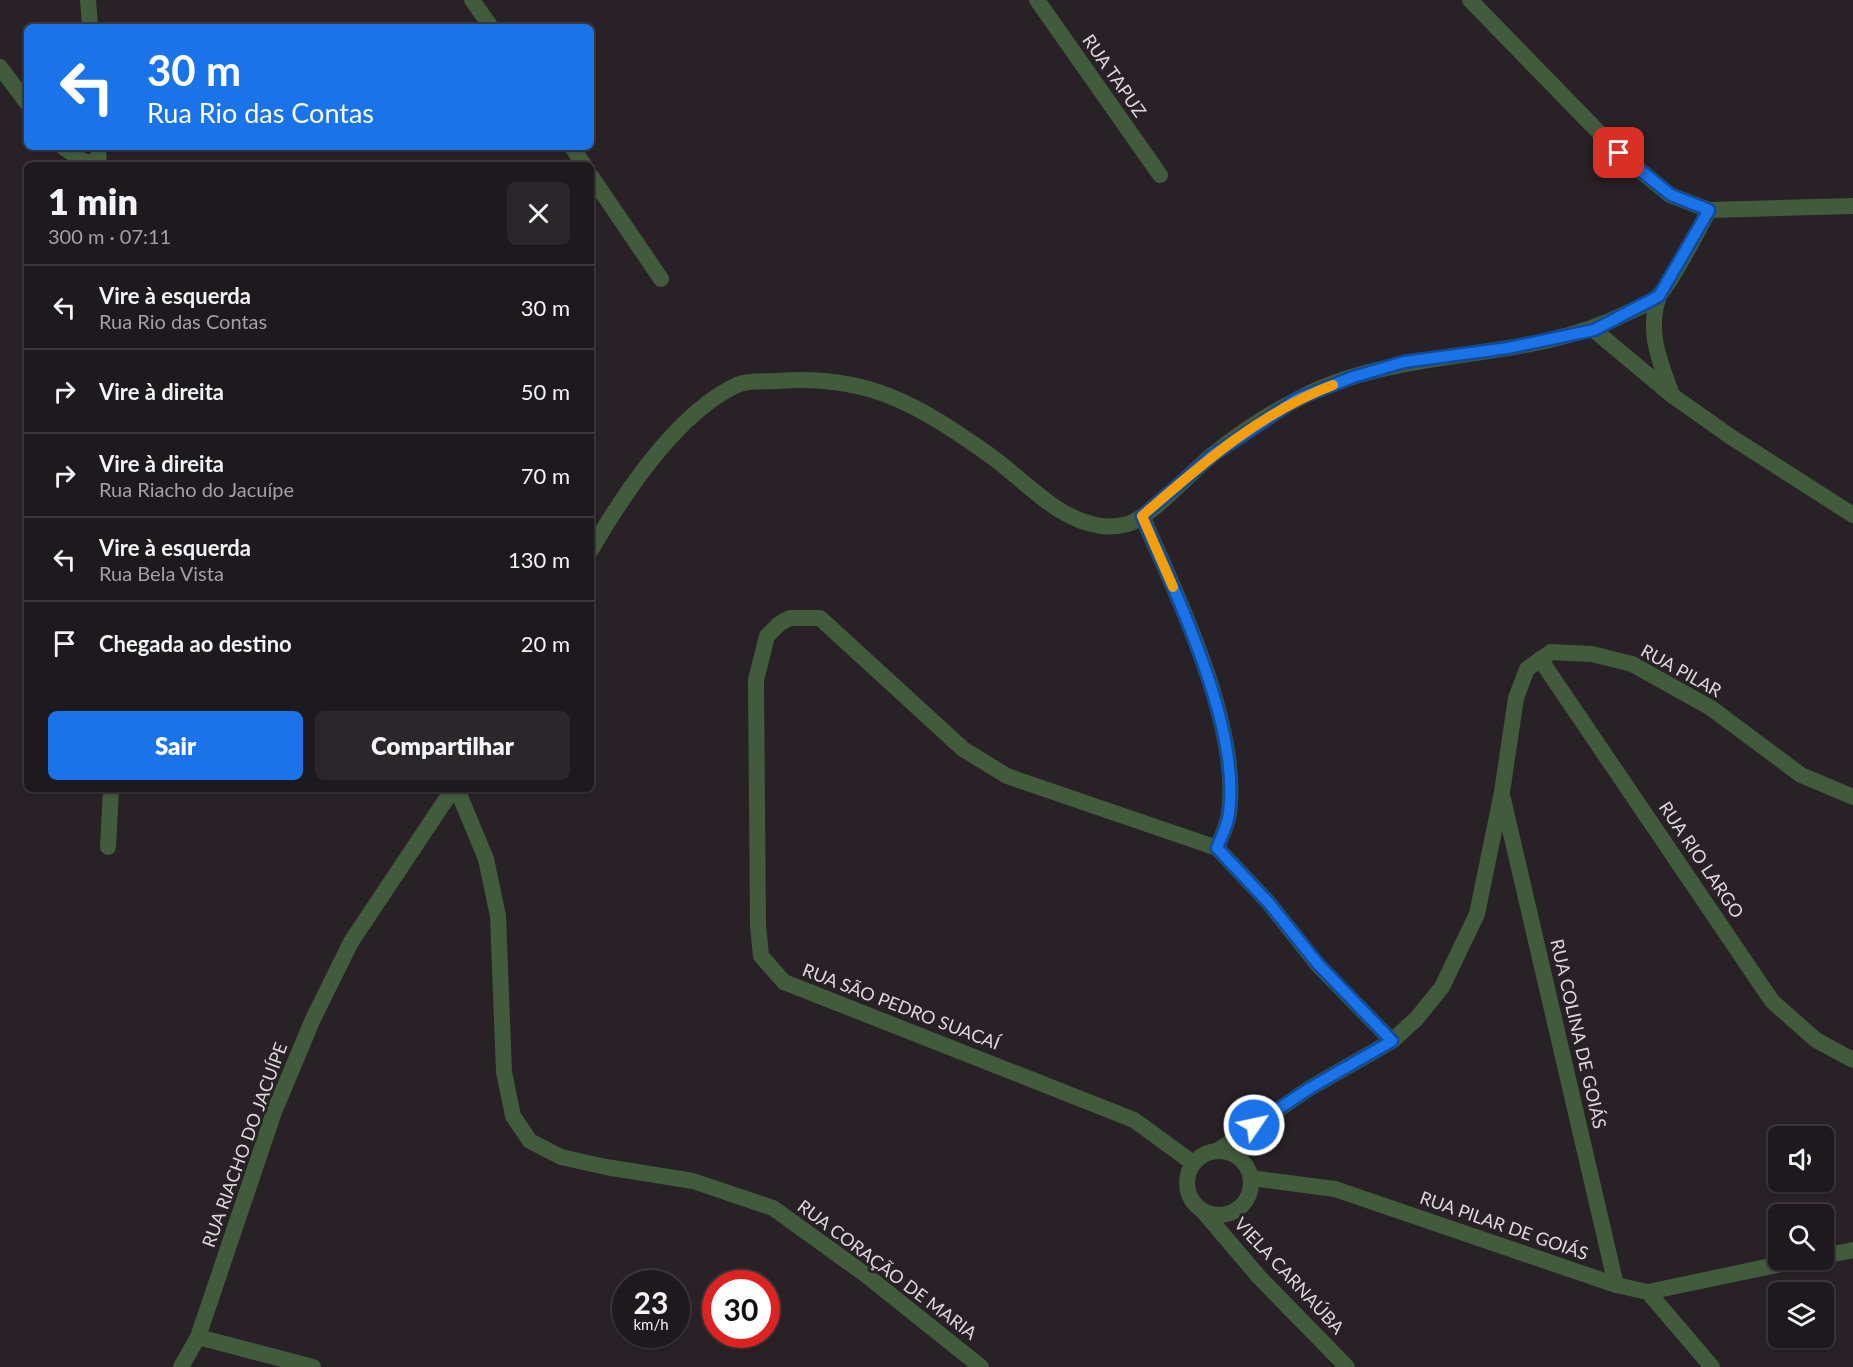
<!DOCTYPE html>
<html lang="pt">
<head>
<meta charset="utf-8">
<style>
	:root { --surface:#1e191c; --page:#2b2629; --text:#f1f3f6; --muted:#a1a0a3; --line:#3c383b; --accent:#1a73e8 }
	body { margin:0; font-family:Lato,sans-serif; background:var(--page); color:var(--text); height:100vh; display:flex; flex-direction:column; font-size:22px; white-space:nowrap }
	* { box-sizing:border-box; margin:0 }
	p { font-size:20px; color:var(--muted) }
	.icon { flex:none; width:33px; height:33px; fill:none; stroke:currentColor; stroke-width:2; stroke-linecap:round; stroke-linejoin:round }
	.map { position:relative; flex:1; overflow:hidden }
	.panel { position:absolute; left:24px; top:162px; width:570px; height:630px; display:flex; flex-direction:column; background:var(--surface); border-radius:9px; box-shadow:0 2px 4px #0004,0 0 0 2px var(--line) }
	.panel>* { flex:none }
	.top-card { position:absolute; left:24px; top:24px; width:570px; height:126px; border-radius:9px; box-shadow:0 2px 4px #0004,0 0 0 2px var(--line); background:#1a73e8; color:#fff; overflow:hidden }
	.fabs { position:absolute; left:1768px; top:1126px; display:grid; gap:12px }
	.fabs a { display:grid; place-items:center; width:66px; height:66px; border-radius:9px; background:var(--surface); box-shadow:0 2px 4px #0004,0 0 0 2px var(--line); font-size:30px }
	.speed { position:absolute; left:612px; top:1270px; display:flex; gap:12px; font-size:30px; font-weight:700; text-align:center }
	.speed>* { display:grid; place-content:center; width:78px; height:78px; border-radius:50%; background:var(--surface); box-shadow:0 2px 4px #0004,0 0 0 2px var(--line); line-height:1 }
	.speed small { font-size:15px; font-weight:400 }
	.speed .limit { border:9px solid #d22; background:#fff; color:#111 }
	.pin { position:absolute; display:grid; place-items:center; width:51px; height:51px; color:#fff; margin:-26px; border-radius:12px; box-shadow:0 3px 9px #0006 }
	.me { position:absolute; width:66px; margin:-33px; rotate:56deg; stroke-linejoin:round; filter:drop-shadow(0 0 4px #0008) }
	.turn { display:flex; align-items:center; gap:21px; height:126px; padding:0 24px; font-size:27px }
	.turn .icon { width:78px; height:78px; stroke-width:2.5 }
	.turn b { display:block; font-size:42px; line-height:51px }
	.round { display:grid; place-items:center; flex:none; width:63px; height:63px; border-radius:9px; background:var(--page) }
	.headline { display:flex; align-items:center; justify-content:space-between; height:102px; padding:0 24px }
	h1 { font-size:36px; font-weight:800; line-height:45px }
	.action { display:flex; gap:12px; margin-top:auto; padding:12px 24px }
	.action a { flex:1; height:69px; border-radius:9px; background:var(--accent); color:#fff; font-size:24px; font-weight:800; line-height:69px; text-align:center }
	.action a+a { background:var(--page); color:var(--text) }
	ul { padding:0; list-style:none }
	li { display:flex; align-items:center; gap:18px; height:84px; padding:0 24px; border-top:2px solid var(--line) }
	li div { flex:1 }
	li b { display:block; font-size:22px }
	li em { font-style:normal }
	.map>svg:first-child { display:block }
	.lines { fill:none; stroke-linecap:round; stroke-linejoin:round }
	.minor { stroke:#425b3c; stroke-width:16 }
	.tertiary { stroke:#425b3c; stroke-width:16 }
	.route-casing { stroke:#114b97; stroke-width:15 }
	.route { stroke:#1a73e8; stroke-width:10 }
	.slow { stroke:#f59e0b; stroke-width:10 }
	.labels { text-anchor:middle; stroke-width:6; stroke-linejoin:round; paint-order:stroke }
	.street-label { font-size:18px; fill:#dcd8db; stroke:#282125 }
</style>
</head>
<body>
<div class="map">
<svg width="1853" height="1367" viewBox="0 0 1853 1367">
	<rect width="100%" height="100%" fill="#282125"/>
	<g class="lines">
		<!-- minor -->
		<g class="minor">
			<polyline points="88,0 90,27"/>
			<polyline points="472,0 491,27"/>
			<polyline points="1037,0 1160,175"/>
			<polyline points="1470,0 1619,153 1670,195 1709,210"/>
			<polyline points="0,67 27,103"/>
			<polyline points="63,147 83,161 99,164"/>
			<polyline points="98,147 99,165"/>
			<polyline points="572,147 584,165"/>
			<polyline points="591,176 661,279"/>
			<path d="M1659,296C1646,331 1660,362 1672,395"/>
			<polyline points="1594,330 1673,396 1731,437 1853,515"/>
			<path d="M1142,516C1177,596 1241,726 1229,813C1228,825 1221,837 1217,848"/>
			<polyline points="1540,659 1772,1001 1816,1040 1853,1060"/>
			<polyline points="457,789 486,859 498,916 504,1072 513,1116 530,1141 561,1157 606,1167 693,1181 773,1208 866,1275 981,1367"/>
			<polyline points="1503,799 1616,1285"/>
			<polyline points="108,847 111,789"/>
			<circle cx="1219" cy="1183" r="32"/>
			<polyline points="1217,1151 1310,1088 1392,1041 1417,1018 1442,987 1477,914 1502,792 1516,698 1527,669 1551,652 1592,654 1632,664 1711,708 1801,775 1853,797"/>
			<polyline points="1193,1163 1134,1120 784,982 761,956 758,925 756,680 767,636 779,624 790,618 820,618 963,749 1007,776 1217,848 1268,902 1318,965 1392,1041"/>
			<polyline points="1251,1178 1335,1189 1616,1285 1648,1292 1712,1367"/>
			<polyline points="1202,1210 1259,1277 1347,1367"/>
			<polyline points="1824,1256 1853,1250"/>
			<polyline points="1648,1292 1800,1260"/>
			<polyline points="198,1337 313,1367"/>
		</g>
		<!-- tertiary -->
		<g class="tertiary">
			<path d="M591,550C623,495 677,413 737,385C748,380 765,382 777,381C867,374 917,404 988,454C1024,479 1055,519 1101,526C1108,527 1120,526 1128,524C1153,515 1189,474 1211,456C1237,435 1267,415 1296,400C1399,344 1525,365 1627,313C1637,308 1649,304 1657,297C1669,288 1700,227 1709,210L1853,206"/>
			<polyline points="181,1367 198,1337 274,1112 313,1019 351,942 453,789"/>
		</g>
	</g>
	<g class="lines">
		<!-- route casing -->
		<g class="route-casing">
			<path id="route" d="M1254,1125L1310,1088L1392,1041L1318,964L1268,902L1217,848C1221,837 1228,825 1229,813C1241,727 1176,595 1142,516L1213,455L1297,399L1353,377L1404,362L1508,348L1594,330L1659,296L1709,210L1671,195L1619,153"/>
		</g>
		<!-- route -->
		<use href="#route" class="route"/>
		<!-- slow -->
		<path class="slow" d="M1173,587L1142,516C1201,465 1259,413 1333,385"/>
	</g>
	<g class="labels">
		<!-- street labels -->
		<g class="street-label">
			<text transform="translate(1114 76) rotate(55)" y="6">RUA TAPUZ</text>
			<text transform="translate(1681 671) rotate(29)" y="6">RUA PILAR</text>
			<text transform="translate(1701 860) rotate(56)" y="6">RUA RIO LARGO</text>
			<text transform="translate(901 1007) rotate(21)" y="6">RUA SÃO PEDRO SUACAÍ</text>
			<text transform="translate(1578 1034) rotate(77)" y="6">RUA COLINA DE GOIÁS</text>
			<text transform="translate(245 1145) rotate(-70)" y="6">RUA RIACHO DO JACUÍPE</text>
			<text transform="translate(1504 1226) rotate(19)" y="6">RUA PILAR DE GOIÁS</text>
			<text transform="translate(887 1270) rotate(37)" y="6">RUA CORAÇÃO DE MARIA</text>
			<text transform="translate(1289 1276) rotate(47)" y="6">VIELA CARNAÚBA</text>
		</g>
	</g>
</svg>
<div class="fabs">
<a><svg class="icon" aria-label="sound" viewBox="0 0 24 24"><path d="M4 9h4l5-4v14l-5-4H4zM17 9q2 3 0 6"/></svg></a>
<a><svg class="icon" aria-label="search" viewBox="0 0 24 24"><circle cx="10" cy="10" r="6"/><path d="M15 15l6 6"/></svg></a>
<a><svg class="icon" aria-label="layers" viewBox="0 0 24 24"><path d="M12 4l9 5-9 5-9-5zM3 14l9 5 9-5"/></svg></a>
</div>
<div class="speed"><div>23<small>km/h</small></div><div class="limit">30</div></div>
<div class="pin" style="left:1619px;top:153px;background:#d93025"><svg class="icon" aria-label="arrive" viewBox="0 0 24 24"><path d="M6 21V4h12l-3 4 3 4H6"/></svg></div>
<svg class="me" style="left:1254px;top:1125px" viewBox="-20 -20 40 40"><circle r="17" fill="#1a73e8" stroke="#fff" stroke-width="3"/><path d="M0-11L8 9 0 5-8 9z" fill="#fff"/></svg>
<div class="top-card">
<div class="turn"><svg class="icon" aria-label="left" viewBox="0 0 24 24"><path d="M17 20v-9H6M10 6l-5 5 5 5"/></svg><div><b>30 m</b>Rua Rio das Contas</div></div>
</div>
<section class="panel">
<div class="headline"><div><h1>1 min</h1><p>300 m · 07:11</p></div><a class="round"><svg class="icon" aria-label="close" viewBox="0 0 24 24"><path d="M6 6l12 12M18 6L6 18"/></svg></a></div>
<ul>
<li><svg class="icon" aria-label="left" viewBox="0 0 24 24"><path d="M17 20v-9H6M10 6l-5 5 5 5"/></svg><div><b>Vire à esquerda</b><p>Rua Rio das Contas</p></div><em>30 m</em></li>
<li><svg class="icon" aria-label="right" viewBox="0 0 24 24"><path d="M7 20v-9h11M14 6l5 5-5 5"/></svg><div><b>Vire à direita</b></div><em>50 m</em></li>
<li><svg class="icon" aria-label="right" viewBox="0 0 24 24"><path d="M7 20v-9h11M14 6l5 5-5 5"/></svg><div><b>Vire à direita</b><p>Rua Riacho do Jacuípe</p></div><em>70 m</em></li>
<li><svg class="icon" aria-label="left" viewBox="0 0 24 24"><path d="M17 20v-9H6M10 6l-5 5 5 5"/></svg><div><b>Vire à esquerda</b><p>Rua Bela Vista</p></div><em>130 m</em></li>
<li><svg class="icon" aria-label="arrive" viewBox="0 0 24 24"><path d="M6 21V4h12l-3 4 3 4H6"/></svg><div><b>Chegada ao destino</b></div><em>20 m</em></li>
</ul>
<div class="action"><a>Sair</a><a>Compartilhar</a></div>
</section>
</div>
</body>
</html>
